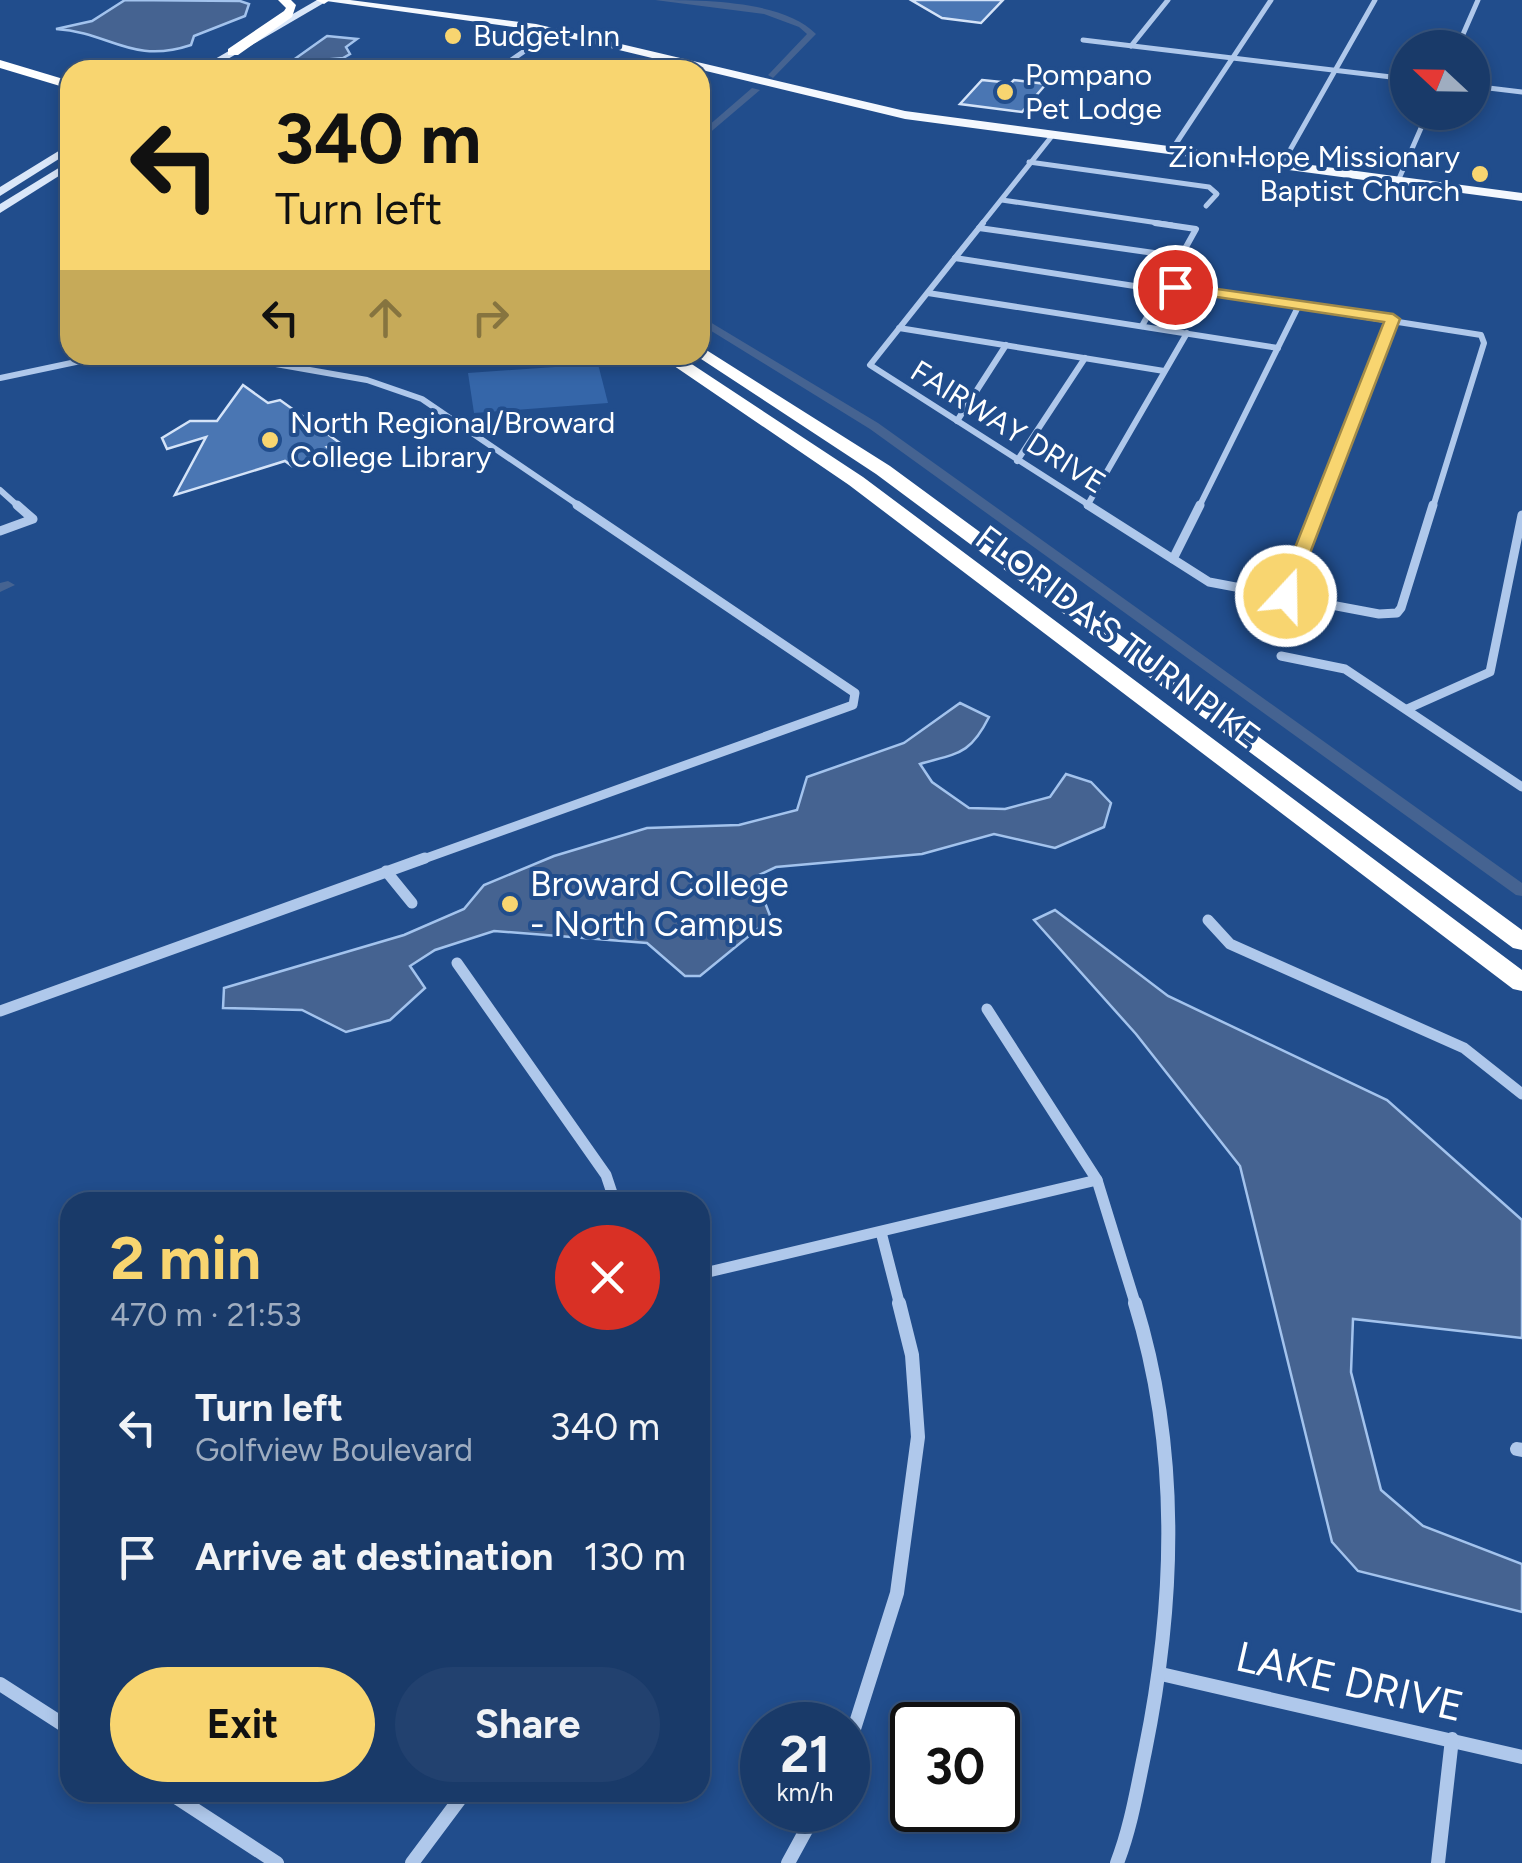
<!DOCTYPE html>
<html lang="en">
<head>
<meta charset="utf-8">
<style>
	:root { --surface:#193a69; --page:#22416f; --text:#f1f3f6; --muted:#9fadc0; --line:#37547d; --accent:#f8d570 }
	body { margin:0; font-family:Figtree,sans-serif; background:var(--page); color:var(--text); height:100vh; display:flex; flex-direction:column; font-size:38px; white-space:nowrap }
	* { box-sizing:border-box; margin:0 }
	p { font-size:32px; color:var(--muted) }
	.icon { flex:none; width:55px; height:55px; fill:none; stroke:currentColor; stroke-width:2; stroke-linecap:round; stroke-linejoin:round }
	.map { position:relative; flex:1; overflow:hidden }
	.panel { position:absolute; left:60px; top:1192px; width:650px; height:610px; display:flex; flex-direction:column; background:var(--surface); border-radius:30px; box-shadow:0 5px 15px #0003,0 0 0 2px var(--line) }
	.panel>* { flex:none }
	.banner { position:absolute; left:60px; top:60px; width:650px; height:305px; border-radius:30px; box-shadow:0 5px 15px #0003,0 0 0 2px var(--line); background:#f8d570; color:#111; overflow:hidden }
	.needle { width:65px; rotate:292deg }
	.fabs { position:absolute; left:1390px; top:30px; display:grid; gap:20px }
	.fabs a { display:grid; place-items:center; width:100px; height:100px; border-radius:50%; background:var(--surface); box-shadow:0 5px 15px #0003,0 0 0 2px var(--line); font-size:50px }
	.speed { position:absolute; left:740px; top:1702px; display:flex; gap:20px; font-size:50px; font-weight:700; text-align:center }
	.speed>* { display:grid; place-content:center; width:130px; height:130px; border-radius:50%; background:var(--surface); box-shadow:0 5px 15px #0003,0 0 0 2px var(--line); line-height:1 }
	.speed small { font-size:25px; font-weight:400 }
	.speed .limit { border:5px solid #111; border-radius:15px; background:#fff; color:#111 }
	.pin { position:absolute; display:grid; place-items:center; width:85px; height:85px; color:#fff; margin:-42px; border:5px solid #fff; border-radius:50%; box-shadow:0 2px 10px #0007 }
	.me { position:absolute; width:110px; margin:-55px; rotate:21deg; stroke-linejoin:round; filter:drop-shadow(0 0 8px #0008) }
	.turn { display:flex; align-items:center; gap:35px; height:210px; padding:0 50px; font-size:45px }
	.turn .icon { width:130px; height:130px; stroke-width:2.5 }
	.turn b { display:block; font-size:70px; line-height:85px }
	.lanes { display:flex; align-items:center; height:95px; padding:0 50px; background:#0003; justify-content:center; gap:50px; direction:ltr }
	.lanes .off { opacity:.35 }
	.round { display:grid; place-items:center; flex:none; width:105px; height:105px; border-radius:52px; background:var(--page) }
	.overview { display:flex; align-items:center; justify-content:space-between; height:170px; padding:0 50px }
	h1 { font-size:60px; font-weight:700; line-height:75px; color:var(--accent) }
	.primary-button { display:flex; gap:20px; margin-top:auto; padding:20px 50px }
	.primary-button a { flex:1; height:115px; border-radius:60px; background:var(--accent); color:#111; font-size:40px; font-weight:700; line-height:115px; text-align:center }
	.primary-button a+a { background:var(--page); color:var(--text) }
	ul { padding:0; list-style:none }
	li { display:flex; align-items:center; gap:30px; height:130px; padding:0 50px }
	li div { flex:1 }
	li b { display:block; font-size:38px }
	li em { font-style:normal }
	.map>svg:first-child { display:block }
	.green { fill:#3566a9 }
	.water { fill:#456391; stroke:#a3c3ed; stroke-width:2.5 }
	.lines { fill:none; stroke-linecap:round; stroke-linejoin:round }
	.canal { fill:#456391; fill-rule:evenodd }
	.building { fill:#4a76b3; stroke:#d4e3f8; stroke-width:2.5 }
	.minor-far4 { stroke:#afc8eb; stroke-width:5 }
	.minor-far3 { stroke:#afc8eb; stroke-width:6 }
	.minor-far2 { stroke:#afc8eb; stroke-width:9 }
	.minor-far1 { stroke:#afc8eb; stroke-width:11 }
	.minor { stroke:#afc8eb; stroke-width:14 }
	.secondary { fill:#dae7f9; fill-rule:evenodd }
	.primary { fill:#f4f8fe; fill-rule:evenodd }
	.motorway { fill:#fff; fill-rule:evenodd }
	.route { fill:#f8d570; stroke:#a18a49; stroke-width:2.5 }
	.poi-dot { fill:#f8d570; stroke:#214d8c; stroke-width:4 }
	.labels { text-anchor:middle; stroke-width:8; stroke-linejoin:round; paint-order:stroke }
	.far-poi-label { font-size:30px; fill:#fff; stroke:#214d8c; text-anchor:start }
	.far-street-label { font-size:30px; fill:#fff; stroke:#214d8c }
	.street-label { font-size:35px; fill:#fff; stroke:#214d8c }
	.poi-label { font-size:35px; fill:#fff; stroke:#214d8c; text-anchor:start }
	.near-street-label { font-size:42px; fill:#fff; stroke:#214d8c }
</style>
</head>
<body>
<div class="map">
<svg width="1522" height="1863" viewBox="0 0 1522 1863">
	<rect width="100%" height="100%" fill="#214d8c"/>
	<!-- green -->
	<polygon class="green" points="598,364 608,403 474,413 468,373"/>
	<!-- water -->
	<g class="water">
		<path d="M125,0L240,1L249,4L245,16L194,36L191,45C131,65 110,32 56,29L92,21Z"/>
		<polygon points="327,36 357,39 346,47 350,54 343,58 289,63"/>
		<path d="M960,703L989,717C970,755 958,753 920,764L932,782L969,808L1005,809L1050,797L1066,774L1091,782L1111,803L1104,827L1055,848L994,834L922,854L776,867L755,877L771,918L700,976H685L647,943L494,931L435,950L410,966L425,988L390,1020L346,1032L302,1010L223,1008L224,988L404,935L464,909L484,885L554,856L647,828L739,825L797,810L807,777L904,743Z"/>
		<polygon points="1055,910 1168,996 1387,1100 1522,1220 1522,1338 1353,1319 1351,1372 1381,1490 1423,1526 1522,1564 1522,1612 1358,1571 1332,1542 1240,1166 1136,1034 1034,920"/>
	</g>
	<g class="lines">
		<!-- canal -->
		<g class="canal">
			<path d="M655,0C701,0 783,0 816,34L773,78L768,75L770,73L807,34L799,27L764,14Z"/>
			<polygon points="752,88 760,90 700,141 700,133"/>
			<polygon points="700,316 878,423 1522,883 1522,896 1516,895 870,429 700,324"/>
			<polygon points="8,581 15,585 0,592 0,583"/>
		</g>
	</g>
	<!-- building -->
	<g class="building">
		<polygon points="911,0 1003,0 981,23 942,18"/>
		<polygon points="982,80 1011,83 1014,80 1046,84 1022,112 960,104"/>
		<polygon points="243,385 268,403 280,400 340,443 327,447 334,453 292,466 285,461 175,495 206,437 167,449 162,438 190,421 217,421"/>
	</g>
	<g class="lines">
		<!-- minor-far4 -->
		<g class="minor-far4">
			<polyline points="1083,40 1408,79"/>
			<polyline points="1131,46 1168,0"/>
			<polyline points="1457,48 1478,0"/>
			<polyline points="497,70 552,32"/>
			<polyline points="1472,86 1522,92"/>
			<polyline points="1171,151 1271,0"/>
			<polyline points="1029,162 1209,187 1217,194 1206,206"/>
			<polyline points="1281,166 1375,0"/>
			<polyline points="1398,181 1428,112"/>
			<polyline points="1002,200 1172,225"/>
			<polyline points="981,225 1052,136"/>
		</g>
		<!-- minor-far3 -->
		<g class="minor-far3">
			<polyline points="979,228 1182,257"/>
			<polyline points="955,258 1160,290 1175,287 1481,335 1484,343 1433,507"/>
			<polyline points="955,258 870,365 1092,507"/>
			<polyline points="955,258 983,223"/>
			<polyline points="928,293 1278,348"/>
			<polyline points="1142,326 1196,229 1155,223"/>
			<polyline points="899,328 1164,371"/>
			<polyline points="224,355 367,380 422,399 581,507"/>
			<polyline points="0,378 109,355"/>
			<polyline points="957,421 1006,345"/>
			<polyline points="1017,461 1085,358"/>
			<polyline points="0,490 19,507"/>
			<polyline points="1087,506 1187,333"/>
			<polyline points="1199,507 1299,305"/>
			<polyline points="1320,507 1393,319"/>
		</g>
		<!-- minor-far2 -->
		<g class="minor-far2">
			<polyline points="1088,505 1209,582 1379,614 1397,613 1401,608 1433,505"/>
			<polyline points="0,531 33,519 17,505"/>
			<polyline points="1173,559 1200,505"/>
			<polyline points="1286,596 1321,505"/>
			<polyline points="1281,656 1345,669 1522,787"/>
			<polyline points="1407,709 1490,672 1522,515"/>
			<polyline points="418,861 853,705 855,693 577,505"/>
		</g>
		<!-- minor-far1 -->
		<g class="minor-far1">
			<polyline points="386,871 412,903"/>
			<polyline points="1208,920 1230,944 1464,1048 1522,1094"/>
			<polyline points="457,963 606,1175 615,1202"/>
			<polyline points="987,1009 1097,1180 1136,1306"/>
			<polyline points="0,1011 425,858"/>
			<polyline points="881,1232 900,1306"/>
			<polyline points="700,1274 1097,1180"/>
		</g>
		<!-- minor -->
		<g class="minor">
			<polyline points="1517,1449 1522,1450"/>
			<polyline points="1161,1674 1522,1757"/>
			<polyline points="0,1684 70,1729"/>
			<polyline points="848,1748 897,1593 918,1437 912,1355 899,1303"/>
			<polyline points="168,1792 277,1863"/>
			<polyline points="412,1863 465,1792"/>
			<polyline points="788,1863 817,1810"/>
			<path d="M1117,1863C1131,1827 1137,1789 1145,1751C1175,1604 1180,1448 1135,1303"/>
			<polyline points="1438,1863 1452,1739"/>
		</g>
		<!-- secondary -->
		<g class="secondary">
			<polygon points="317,0 329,0 209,70 196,70"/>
			<polygon points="70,144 70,152 0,196 0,187"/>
			<polygon points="70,161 70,169 0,213 0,204"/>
		</g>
		<!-- primary -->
		<polygon class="primary" points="319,0 350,0 536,24 905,111 1522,193 1522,201 905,119 536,30"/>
		<!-- motorway -->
		<g class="motorway">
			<polygon points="278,0 291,0 296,5 292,17 238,55 228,55 228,49 284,11 286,8"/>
			<polygon points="316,0 330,0 324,4"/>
			<polygon points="0,60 70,81 70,89 0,68"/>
			<polygon points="700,346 890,466 1522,930 1522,950 1513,948 876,474 695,355 700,355"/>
			<polygon points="658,355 678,355 863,477 1522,970 1522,991 1513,989 849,485"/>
		</g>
	</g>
	<!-- route -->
	<polygon class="route" points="1175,283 1393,314 1400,319 1292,600 1279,600 1276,596 1384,322 1170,290 1170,284"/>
	<!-- markers -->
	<g class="poi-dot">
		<circle cx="453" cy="36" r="10"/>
		<circle cx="1005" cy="92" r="10"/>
		<circle cx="1480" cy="174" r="10"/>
		<circle cx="270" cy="440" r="10"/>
		<circle cx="510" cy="904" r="10"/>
	</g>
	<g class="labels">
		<!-- far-poi labels -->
		<g class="far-poi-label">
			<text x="473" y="46">Budget Inn</text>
			<text x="1025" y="85">Pompano<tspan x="1025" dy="34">Pet Lodge</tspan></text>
			<text x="1460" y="167" text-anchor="end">Zion Hope Missionary<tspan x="1460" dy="34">Baptist Church</tspan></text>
			<text x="290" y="433">North Regional/Broward<tspan x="290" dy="34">College Library</tspan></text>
		</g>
		<!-- far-street labels -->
		<g class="far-street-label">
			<text transform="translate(1008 427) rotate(32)" y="10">FAIRWAY DRIVE</text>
		</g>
		<!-- street labels -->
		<g class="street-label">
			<text transform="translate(1118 637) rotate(37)" y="12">FLORIDA'S TURNPIKE</text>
		</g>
		<!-- poi labels -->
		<g class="poi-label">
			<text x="530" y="896">Broward College<tspan x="530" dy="40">- North Campus</tspan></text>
		</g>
		<!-- near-street labels -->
		<g class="near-street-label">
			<text transform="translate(1350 1681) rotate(13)" y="15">LAKE DRIVE</text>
		</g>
	</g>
</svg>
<div class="fabs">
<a><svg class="needle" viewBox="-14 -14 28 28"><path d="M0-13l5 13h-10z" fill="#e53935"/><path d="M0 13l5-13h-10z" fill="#9fadc0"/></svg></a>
</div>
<div class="speed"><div>21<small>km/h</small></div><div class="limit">30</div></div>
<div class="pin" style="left:1175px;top:287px;background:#d93025"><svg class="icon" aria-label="arrive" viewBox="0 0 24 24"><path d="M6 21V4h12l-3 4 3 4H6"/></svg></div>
<svg class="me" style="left:1286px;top:596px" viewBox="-20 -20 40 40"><circle r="17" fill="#f8d570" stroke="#fff" stroke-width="3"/><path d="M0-11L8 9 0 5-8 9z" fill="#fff"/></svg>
<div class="banner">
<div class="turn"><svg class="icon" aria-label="left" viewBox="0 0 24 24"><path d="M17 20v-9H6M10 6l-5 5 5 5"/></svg><div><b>340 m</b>Turn left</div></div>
<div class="lanes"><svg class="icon" aria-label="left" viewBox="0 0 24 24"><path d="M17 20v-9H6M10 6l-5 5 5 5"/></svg><svg class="icon off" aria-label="ahead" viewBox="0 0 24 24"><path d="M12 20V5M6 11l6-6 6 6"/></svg><svg class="icon off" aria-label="right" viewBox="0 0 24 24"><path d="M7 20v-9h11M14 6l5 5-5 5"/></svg></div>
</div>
<section class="panel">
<div class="overview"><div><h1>2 min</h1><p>470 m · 21:53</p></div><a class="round" style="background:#d93025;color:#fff"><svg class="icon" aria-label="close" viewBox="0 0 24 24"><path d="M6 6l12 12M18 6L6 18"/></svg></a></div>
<ul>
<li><svg class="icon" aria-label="left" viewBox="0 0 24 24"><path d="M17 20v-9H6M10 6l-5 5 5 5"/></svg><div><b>Turn left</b><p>Golfview Boulevard</p></div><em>340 m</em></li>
<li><svg class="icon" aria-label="arrive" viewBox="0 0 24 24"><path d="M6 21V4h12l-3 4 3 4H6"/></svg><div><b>Arrive at destination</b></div><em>130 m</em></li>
</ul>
<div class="primary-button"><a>Exit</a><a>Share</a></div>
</section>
</div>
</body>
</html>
